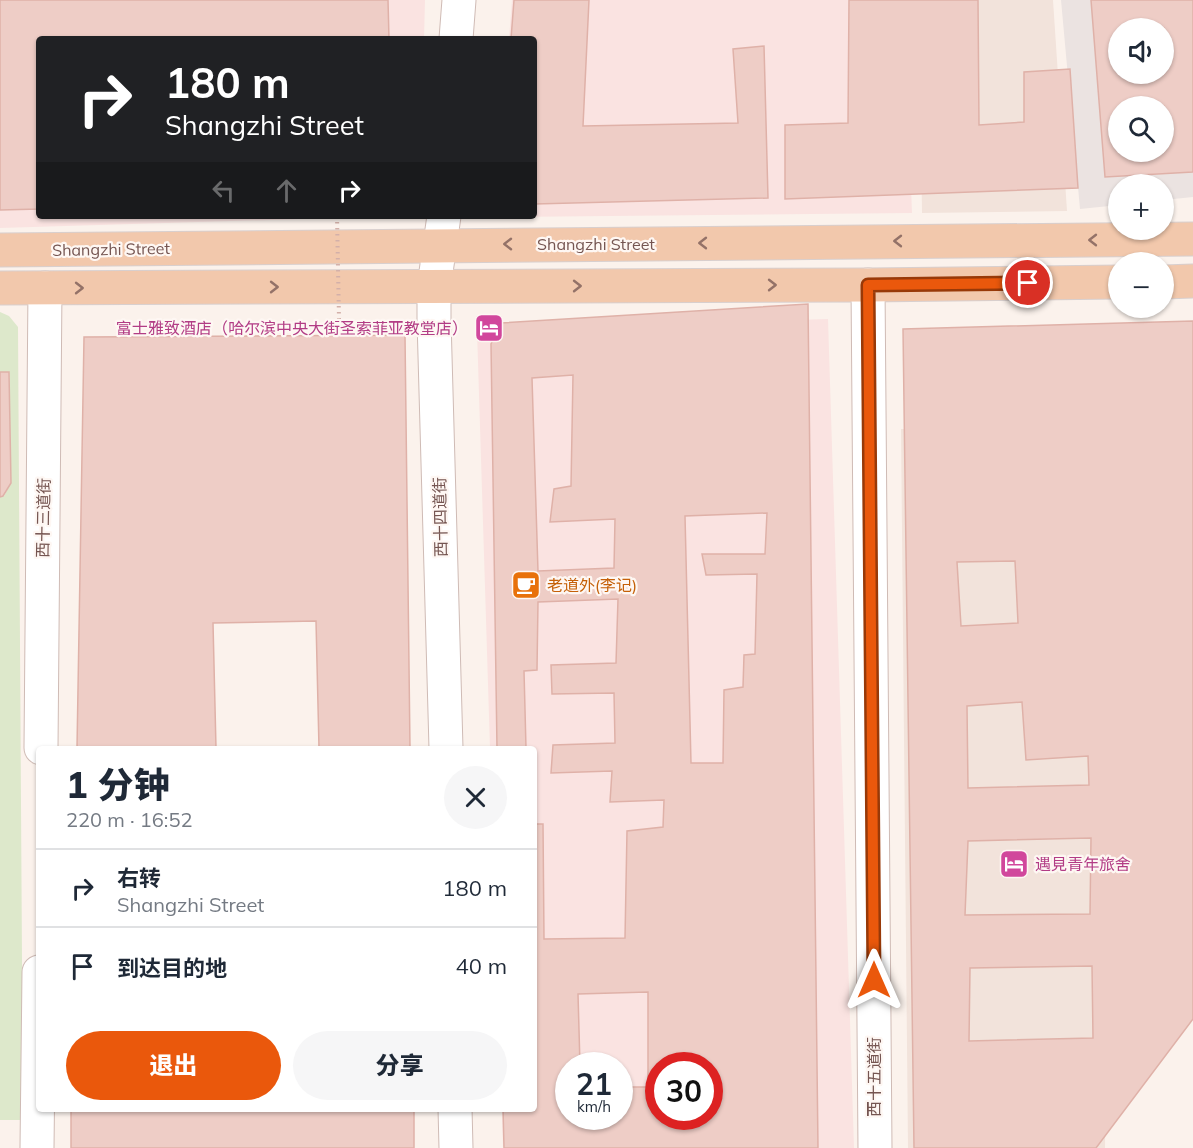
<!DOCTYPE html>
<html lang="zh">
<head>
<meta charset="utf-8">
<style>
	:root { --surface:#fff; --page:#f6f6f7; --text:#1f2937; --muted:#747a83; --line:#e0e1e3; --accent:#ea580c }
	body { margin:0; font-family:Mulish,"Noto Sans SC",sans-serif; background:var(--page); color:var(--text); height:100vh; display:flex; flex-direction:column; font-size:22px; white-space:nowrap }
	* { box-sizing:border-box; margin:0 }
	p { font-size:20px; color:var(--muted) }
	.icon { flex:none; width:33px; height:33px; fill:none; stroke:currentColor; stroke-width:2; stroke-linecap:round; stroke-linejoin:round }
	.map { position:relative; flex:1; overflow:hidden }
	.side { position:absolute; left:36px; top:746px; width:501px; height:366px; display:flex; flex-direction:column; background:var(--surface); border-radius:6px; box-shadow:0 2px 4px #0004 }
	.side>* { flex:none }
	.banner { position:absolute; left:36px; top:36px; width:501px; height:183px; border-radius:6px; box-shadow:0 2px 4px #0004; background:#202124; color:#fff; overflow:hidden }
	.fabs { position:absolute; left:1108px; top:18px; display:grid; gap:12px }
	.fabs a { display:grid; place-items:center; width:66px; height:66px; border-radius:50%; background:var(--surface); box-shadow:0 2px 4px #0004; font-size:30px }
	.speed { position:absolute; left:555px; top:1052px; display:flex; gap:12px; font-size:30px; font-weight:700; text-align:center }
	.speed>* { display:grid; place-content:center; width:78px; height:78px; border-radius:50%; background:var(--surface); box-shadow:0 2px 4px #0004; line-height:1 }
	.speed small { font-size:15px; font-weight:400 }
	.speed .limit { border:9px solid #d22; background:#fff; color:#111 }
	.pin { position:absolute; display:grid; place-items:center; width:51px; height:51px; color:#fff; margin:-26px; border:3px solid #fff; border-radius:50%; box-shadow:0 2px 6px #0007 }
	.me { position:absolute; width:66px; margin:-33px; rotate:0deg; stroke-linejoin:round; filter:drop-shadow(0 0 4px #0008) }
	.turn { display:flex; align-items:center; gap:21px; height:126px; padding:0 30px; font-size:27px }
	.turn .icon { width:78px; height:78px; stroke-width:2.5 }
	.turn b { display:block; font-size:42px; line-height:51px }
	.lanes { display:flex; align-items:center; height:57px; padding:0 30px; background:#0003; justify-content:center; gap:30px; direction:ltr }
	.lanes .off { opacity:.35 }
	.round { display:grid; place-items:center; flex:none; width:63px; height:63px; border-radius:32px; background:var(--page) }
	.overview { display:flex; align-items:center; justify-content:space-between; height:102px; padding:0 30px }
	h1 { font-size:36px; font-weight:800; line-height:45px }
	.button { display:flex; gap:12px; margin-top:auto; padding:12px 30px }
	.button a { flex:1; height:69px; border-radius:36px; background:var(--accent); color:#fff; font-size:24px; font-weight:800; line-height:69px; text-align:center }
	.button a+a { background:var(--page); color:var(--text) }
	ul { padding:0; list-style:none }
	li { display:flex; align-items:center; gap:18px; height:78px; padding:0 30px; border-top:2px solid var(--line) }
	li div { flex:1 }
	li b { display:block; font-size:22px }
	li em { font-style:normal }
	.map>svg:first-child { display:block }
	.residential { fill:#f2e3db }
	.commercial { fill:#fae3e1; fill-rule:evenodd }
	.industrial { fill:#ebe3e1; fill-rule:evenodd }
	.green { fill:#dde8cb }
	.building { fill:#eecdc6; stroke:#dfb1a8; stroke-width:1.5; fill-rule:evenodd }
	.lines { fill:none; stroke-linecap:round; stroke-linejoin:round }
	.minor-casing { stroke:#cfbbb5; stroke-width:35 }
	.major-casing { stroke:#d8cfce; stroke-width:35 }
	.minor { stroke:#fff; stroke-width:33 }
	.major { stroke:#f2c8ac; stroke-width:33 }
	.path-bridge { stroke:#d3b0a9; stroke-width:4; stroke-dasharray:1.5 4.5; stroke-linecap:butt }
	.oneway { stroke:#947268 }
	.route-casing { stroke:#983908; stroke-width:15 }
	.route { stroke:#ea580c; stroke-width:10 }
	.labels { text-anchor:middle; stroke-width:4.5; stroke-linejoin:round; paint-order:stroke }
	.street-label { font-size:16px; fill:#755551; stroke:#fef7f3 }
	.hotel-label { font-size:16px; fill:#b23c85; stroke:#fef7f3; text-anchor:end }
	.food-label { font-size:16px; fill:#c56008; stroke:#fef7f3; text-anchor:start }
</style>
</head>
<body>
<div class="map">
<svg width="1193" height="1148" viewBox="0 0 1193 1148">
	<rect width="100%" height="100%" fill="#fbf2ec"/>
	<!-- residential -->
	<g class="residential">
		<polygon points="919,0 1053,0 1067,211 922,213"/>
		<polygon points="1112,427 1105,1148 908,1148 901,429"/>
	</g>
	<!-- commercial -->
	<g class="commercial">
		<polygon points="0,0 425,0 424,39 39,39 39,216 400,216 0,228"/>
		<polygon points="512,0 904,0 912,213 497,217 534,216 534,39 509,39"/>
		<path d="M828,319L854,1148H503L502,1109L534,1108V748H490L477,330ZM568,1065H620V1116H568ZM658,1065H710V1116H658Z"/>
	</g>
	<!-- industrial -->
	<path class="industrial" d="M1061,0H1193V197L1164,200V184H1119V205L1080,209ZM1119,28H1164V74H1119ZM1119,106H1164V152H1119Z"/>
	<!-- green -->
	<polygon class="green" points="0,312 9,316 18,327 23,1120 0,1120 0,497 4,496 11,483 9,372 0,372"/>
	<!-- building -->
	<g class="building">
		<polygon points="0,0 388,0 389,39 39,39 39,209 0,210"/>
		<polygon points="514,0 589,0 583,126 738,123 733,49 764,46 768,198 535,204 534,39 511,39"/>
		<polygon points="849,0 978,0 979,125 1024,122 1024,72 1070,69 1078,188 785,199 785,125 848,123"/>
		<path d="M1091,0H1193V172L1105,177ZM1119,28H1164V74H1119ZM1119,106H1164V152H1119Z"/>
		<path d="M808,304L818,1148H504L503,1108H534V824H543L544,939L625,938L627,831L663,827L664,800L610,802L612,771L551,773L553,745L615,743L614,693L552,694L551,665L616,663L618,599L538,602L537,670L524,671L526,748H497L491,344L501,323ZM573,375L571,486L554,489L550,522L615,519L614,568L538,571L532,378ZM767,513L765,554H702L706,575L757,574L755,654L744,655L743,687L724,690L723,763H691L685,516ZM648,992V1087H620V1116H568V1065H580L578,994ZM658,1065H710V1116H658Z"/>
		<path d="M1193,321V1019L1096,1148H914L903,329ZM1015,561L1018,623L961,626L957,562ZM1022,702L1026,760L1088,756L1089,785L968,788L967,706ZM1091,838L1090,914L965,915L968,841ZM1092,966L1093,1038L969,1041L970,968Z"/>
		<polygon points="405,335 410,748 319,748 316,621 213,623 216,748 77,748 84,337"/>
		<polygon points="0,372 9,372 11,483 3,496 0,497"/>
		<rect x="71" y="1108" width="343" height="40"/>
	</g>
	<g class="lines">
		<!-- minor casing -->
		<g class="minor-casing">
			<g id="minor">
				<polyline points="456,39 459,0"/>
				<polyline points="444,216 434,286 434,320 446,748"/>
				<polyline points="868,285 875,1148"/>
				<polyline points="41,748 45,288"/>
				<polyline points="455,1108 456,1148"/>
				<polyline points="37,1148 39,972"/>
			</g>
		</g>
		<!-- major casing -->
		<g class="major-casing">
			<g id="major">
				<polyline points="0,250 1193,239"/>
				<polyline points="1164,282 1193,281"/>
				<polyline points="0,288 868,285 1119,282"/>
			</g>
		</g>
		<!-- minor -->
		<use href="#minor" class="minor"/>
		<!-- major -->
		<use href="#major" class="major"/>
		<!-- path-bridge -->
		<polyline class="path-bridge" points="337,216 339,319"/>
	</g>
	<!-- one-way arrows -->
	<defs><path id="oneway-chevron" d="M-2-3.5L2.5 0L-2 3.5" fill="none" stroke-width="1.6" stroke-linecap="round" stroke-linejoin="round" transform="scale(1.5)"/></defs>
	<g class="oneway">
		<use href="#oneway-chevron" transform="translate(1093 240) rotate(180)"/>
		<use href="#oneway-chevron" transform="translate(898 241) rotate(180)"/>
		<use href="#oneway-chevron" transform="translate(703 243) rotate(180)"/>
		<use href="#oneway-chevron" transform="translate(508 244) rotate(180)"/>
		<use href="#oneway-chevron" transform="translate(772 285)"/>
		<use href="#oneway-chevron" transform="translate(577 286)"/>
		<use href="#oneway-chevron" transform="translate(274 287)"/>
		<use href="#oneway-chevron" transform="translate(79 288)"/>
	</g>
	<g class="lines">
		<!-- route casing -->
		<g class="route-casing">
			<polyline id="route" points="874,980 868,285 1028,283"/>
		</g>
		<!-- route -->
		<use href="#route" class="route"/>
	</g>
	<!-- icons -->
	<defs>
		<g id="hotel-square" transform="scale(1.5)"><rect x="-9" y="-9" width="18" height="18" rx="4" fill="#d1479c" stroke="#fef7f3"/><path d="M-6-4.5h1.5V1H6V5H4.5V3h-9V5H-6ZM-4 0a1.8 1.8 0 1 1 3.6 0ZM.5 0V-2.5h3Q6-2.5 6 0Z" fill="#fff"/></g>
		<g id="cafe-square" transform="scale(1.5)"><rect x="-9" y="-9" width="18" height="18" rx="4" fill="#e8710a" stroke="#fef7f3"/><path d="M-5.5-4.5H6V0H3Q3 3.5 0 3.5H-2.5Q-5.5 3.5-5.5 0ZM3-3.2v2h1.7v-2ZM-6 4.5H4V6H-6Z" fill="#fff"/></g>
	</defs>
	<g fill-rule="evenodd">
		<use href="#hotel-square" x="489" y="328"/>
		<use href="#cafe-square" x="526" y="585"/>
		<use href="#hotel-square" x="1014" y="864"/>
	</g>
	<g class="labels">
		<!-- street labels -->
		<g class="street-label">
			<text x="596" y="250">Shangzhi Street</text>
			<text transform="translate(111 249) rotate(-1)" y="6">Shangzhi Street</text>
			<text transform="translate(440 517) rotate(-91)" y="6">西十四道街</text>
			<text transform="translate(43 518) rotate(-89)" y="6">西十三道街</text>
			<text transform="translate(874 1077) rotate(-90)" y="6">西十五道街</text>
		</g>
		<!-- hotel labels -->
		<g class="hotel-label">
			<text x="468" y="334">富士雅致酒店（哈尔滨中央大街圣索菲亚教堂店）</text>
			<text x="1035" y="870" text-anchor="start">遇見青年旅舍</text>
		</g>
		<!-- food labels -->
		<g class="food-label">
			<text x="547" y="591">老道外(李记)</text>
		</g>
	</g>
</svg>
<div class="fabs">
<a><svg class="icon" aria-label="sound" viewBox="0 0 24 24"><path d="M4 9h4l5-4v14l-5-4H4zM17 9q2 3 0 6"/></svg></a>
<a><svg class="icon" aria-label="search" viewBox="0 0 24 24"><circle cx="10" cy="10" r="6"/><path d="M15 15l6 6"/></svg></a>
<a>+</a>
<a>−</a>
</div>
<div class="speed"><div>21<small>km/h</small></div><div class="limit">30</div></div>
<div class="pin" style="left:1028px;top:283px;background:#d93025"><svg class="icon" aria-label="arrive" viewBox="0 0 24 24"><path d="M6 21V4h12l-3 4 3 4H6"/></svg></div>
<svg class="me" style="left:874px;top:980px" viewBox="-20 -20 40 40"><path d="M0-17L14 15 0 8-14 15z" fill="#ea580c" stroke="#fff" stroke-width="4"/></svg>
<div class="banner">
<div class="turn"><svg class="icon" aria-label="right" viewBox="0 0 24 24"><path d="M7 20v-9h11M14 6l5 5-5 5"/></svg><div><b>180 m</b>Shangzhi Street</div></div>
<div class="lanes"><svg class="icon off" aria-label="left" viewBox="0 0 24 24"><path d="M17 20v-9H6M10 6l-5 5 5 5"/></svg><svg class="icon off" aria-label="ahead" viewBox="0 0 24 24"><path d="M12 20V5M6 11l6-6 6 6"/></svg><svg class="icon" aria-label="right" viewBox="0 0 24 24"><path d="M7 20v-9h11M14 6l5 5-5 5"/></svg></div>
</div>
<section class="side">
<div class="overview"><div><h1>1 分钟</h1><p>220 m · 16:52</p></div><a class="round"><svg class="icon" aria-label="close" viewBox="0 0 24 24"><path d="M6 6l12 12M18 6L6 18"/></svg></a></div>
<ul>
<li><svg class="icon" aria-label="right" viewBox="0 0 24 24"><path d="M7 20v-9h11M14 6l5 5-5 5"/></svg><div><b>右转</b><p>Shangzhi Street</p></div><em>180 m</em></li>
<li><svg class="icon" aria-label="arrive" viewBox="0 0 24 24"><path d="M6 21V4h12l-3 4 3 4H6"/></svg><div><b>到达目的地</b></div><em>40 m</em></li>
</ul>
<div class="button"><a>退出</a><a>分享</a></div>
</section>
</div>
</body>
</html>
